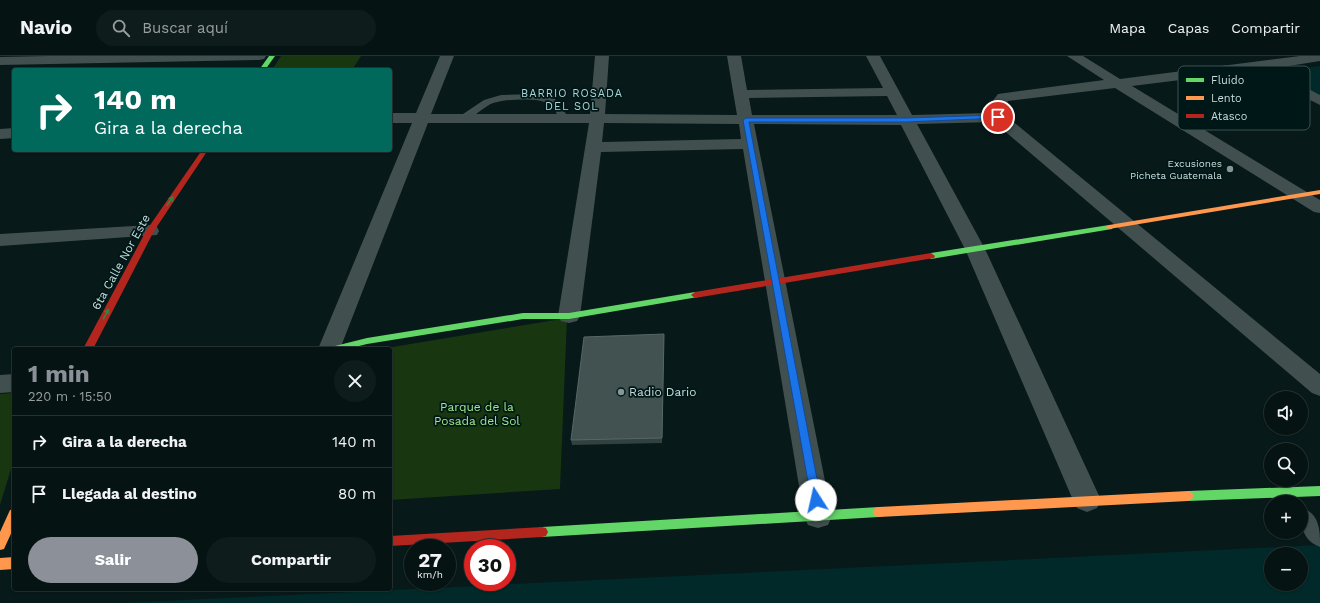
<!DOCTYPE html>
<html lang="es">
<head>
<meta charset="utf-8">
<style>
	:root { --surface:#061313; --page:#0f1c1c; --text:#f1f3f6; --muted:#989ea0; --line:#273233; --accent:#8c9099 }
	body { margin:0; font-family:"Work Sans",sans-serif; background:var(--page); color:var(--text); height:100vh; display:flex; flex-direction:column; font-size:15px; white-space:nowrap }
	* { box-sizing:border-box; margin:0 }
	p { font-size:13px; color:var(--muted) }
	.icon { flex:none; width:22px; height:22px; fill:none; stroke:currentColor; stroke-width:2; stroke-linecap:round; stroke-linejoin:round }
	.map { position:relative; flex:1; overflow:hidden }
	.details { position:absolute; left:12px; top:291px; width:380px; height:244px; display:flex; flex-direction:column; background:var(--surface); border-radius:4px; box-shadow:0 1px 3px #0004,0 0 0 1px var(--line) }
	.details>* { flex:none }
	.top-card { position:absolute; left:12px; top:12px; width:380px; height:84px; border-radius:4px; box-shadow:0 1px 3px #0004,0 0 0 1px var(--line); background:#00695c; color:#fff; overflow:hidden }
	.fabs { position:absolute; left:1264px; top:335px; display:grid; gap:8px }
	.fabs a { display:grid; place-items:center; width:44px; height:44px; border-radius:50%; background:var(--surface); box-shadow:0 1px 3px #0004,0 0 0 1px var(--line); font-size:20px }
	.speed { position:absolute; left:404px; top:483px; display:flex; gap:8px; font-size:20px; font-weight:700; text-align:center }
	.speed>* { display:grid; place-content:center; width:52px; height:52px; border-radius:50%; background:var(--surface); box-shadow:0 1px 3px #0004,0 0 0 1px var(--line); line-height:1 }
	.speed small { font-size:10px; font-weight:400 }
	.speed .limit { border:6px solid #d22; background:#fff; color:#111 }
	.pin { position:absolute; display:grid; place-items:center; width:34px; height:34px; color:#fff; margin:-17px; border:2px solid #fff; border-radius:50%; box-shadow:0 1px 4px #0007 }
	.me { position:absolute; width:44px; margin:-22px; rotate:350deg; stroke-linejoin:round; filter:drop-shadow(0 0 3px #0008) }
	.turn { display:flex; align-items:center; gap:14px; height:84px; padding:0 16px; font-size:18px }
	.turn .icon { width:52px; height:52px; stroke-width:2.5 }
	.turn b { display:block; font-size:28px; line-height:34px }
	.round { display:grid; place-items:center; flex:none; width:42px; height:42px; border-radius:21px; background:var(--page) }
	.head { display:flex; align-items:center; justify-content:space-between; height:68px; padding:0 16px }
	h1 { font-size:24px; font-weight:700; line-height:30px; color:var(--accent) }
	.button { display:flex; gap:8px; margin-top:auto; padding:8px 16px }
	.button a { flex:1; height:46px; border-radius:24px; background:var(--accent); color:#fff; font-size:16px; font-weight:700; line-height:46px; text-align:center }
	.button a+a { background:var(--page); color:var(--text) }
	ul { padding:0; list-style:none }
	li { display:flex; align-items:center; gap:12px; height:52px; padding:0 16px; border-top:1px solid var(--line) }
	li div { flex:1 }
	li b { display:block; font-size:15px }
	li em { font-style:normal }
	header { display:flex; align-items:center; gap:24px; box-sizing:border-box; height:56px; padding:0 20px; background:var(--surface); border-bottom:1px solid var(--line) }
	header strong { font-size:19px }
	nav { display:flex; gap:22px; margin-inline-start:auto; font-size:14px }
	.search { width:280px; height:36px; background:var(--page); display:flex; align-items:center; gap:10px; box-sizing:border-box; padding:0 14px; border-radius:22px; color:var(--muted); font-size:15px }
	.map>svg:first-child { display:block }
	.built { fill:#012929; fill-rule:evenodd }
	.green { fill:#18360f }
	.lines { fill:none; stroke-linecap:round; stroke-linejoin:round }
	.lane { fill:#414f4f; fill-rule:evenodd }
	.street { fill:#414f4f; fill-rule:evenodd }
	.fast { fill:#63d668; fill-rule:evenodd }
	.slow { fill:#ff974d; fill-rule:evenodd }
	.jam { fill:#b3261e; fill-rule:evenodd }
	.wall { fill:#31413f }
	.building { fill:#425250; stroke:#576766 }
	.oneway { fill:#368044 }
	.route { fill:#1a73e8; stroke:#114b97 }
	.poi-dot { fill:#859898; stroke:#001717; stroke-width:1.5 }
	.labels { text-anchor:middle; stroke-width:3.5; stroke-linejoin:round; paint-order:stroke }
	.far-poi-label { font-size:10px; fill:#c8dddd; stroke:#001717; text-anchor:end }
	.far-neighbourhood-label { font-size:11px; letter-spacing:1px; fill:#abd6d6; stroke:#001717 }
	.street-label { font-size:12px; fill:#c8dddd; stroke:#001717 }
	.poi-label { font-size:12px; fill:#c8dddd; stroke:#001717; text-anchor:start }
	.park-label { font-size:12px; fill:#a0e689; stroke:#001717 }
	.key { fill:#001717; stroke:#3c5252; stroke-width:1 }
	.key-label { font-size:11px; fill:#c8dddd }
</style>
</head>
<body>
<header>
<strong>Navio</strong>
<div class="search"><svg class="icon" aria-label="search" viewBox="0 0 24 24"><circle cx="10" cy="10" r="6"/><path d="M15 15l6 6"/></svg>Buscar aquí</div>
<nav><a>Mapa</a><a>Capas</a><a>Compartir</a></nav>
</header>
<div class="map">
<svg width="1320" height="547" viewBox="0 0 1320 547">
	<rect width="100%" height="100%" fill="#081919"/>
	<!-- built -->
	<g class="built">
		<polygon points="1320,10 1320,40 1270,15"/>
		<path d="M1320,489V547H123ZM1271,498H1301V528H1271Z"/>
	</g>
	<!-- green -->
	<g class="green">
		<polygon points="281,0 361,0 352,14 272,14"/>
		<polygon points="567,262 560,433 390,444 390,293 380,293"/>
		<polygon points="14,337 14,403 0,449 0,338"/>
	</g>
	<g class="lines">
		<!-- lane -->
		<g class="lane">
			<path d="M538,38L555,43L569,62L567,64H561C557,59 553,49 547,47C536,41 499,43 489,49C480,54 468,67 459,64L457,62L484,44L501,39Z"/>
			<path d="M1301,451C1320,458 1320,474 1320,491C1301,484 1301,468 1301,451Z"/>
		</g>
		<!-- street -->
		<g class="street">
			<polygon points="48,0 266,0 264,3 259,4 0,9 0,1"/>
			<path d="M440,0H454L431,58H590L595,0H609L605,58L737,59L727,0H741L747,34L883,32L866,0H880L912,59L990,57L988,51L998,38L1104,24L1067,0H1083L1120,23L1300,0H1320V5L1270,13L1320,39V49L1253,15L1132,30L1320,144V157L1314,156L1115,32L1008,45L1004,51L1005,59L1320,318V340L1312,337L994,66L917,68L985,193L1101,444L1097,452L1087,456L1077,452L1073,444L965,193L901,69L754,68L832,460L828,469L818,472L808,469L804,460L743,93L601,96L580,260L577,265L569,267L561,265L558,260L589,67H428L340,293H318L412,67H390V57H416ZM887,40L897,59H752L749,42ZM604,67L739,68L741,83L602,86Z"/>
			<polygon points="14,72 14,82 0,83 0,73"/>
			<polygon points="150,169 157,171 159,175 157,179 0,190 0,178"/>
			<polygon points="14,318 14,336 0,337 0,319"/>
		</g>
		<!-- fast -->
		<g class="fast">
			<polygon points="269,0 275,0 265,14 259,14"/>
			<polygon points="1109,169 1112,169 1113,171 1112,173 931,203 927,200 931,197"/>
			<polygon points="695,236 699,239 698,241 569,263 523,263 367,288 347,293 329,293 331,291 367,282 523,257 569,257"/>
			<polygon points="1320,430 1320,440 1188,445 1184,443 1182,440 1184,437 1188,435"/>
			<polygon points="879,451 883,452 885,456 883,460 879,461 542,481 538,480 536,476 538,472 542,471"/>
		</g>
		<!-- slow -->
		<g class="slow">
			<polygon points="1320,134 1320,138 1109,173 1105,171 1109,169"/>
			<polygon points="1188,435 1192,437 1194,440 1192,443 1188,445 879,461 875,460 873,456 875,452 879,451"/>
			<polygon points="14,453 14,471 4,493 0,494 0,476 10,454"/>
			<polygon points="14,501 14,513 0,514 0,502"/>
		</g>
		<!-- jam -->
		<g class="jam">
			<polygon points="202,94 208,94 154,175 93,293 83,293 146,175"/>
			<polygon points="931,197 935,200 934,202 695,242 691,239 695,236"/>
			<polygon points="542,471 546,472 548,476 546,480 542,481 390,490 390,480"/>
		</g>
	</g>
	<!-- wall -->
	<polygon class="wall" points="664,278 662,387 572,389 571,384"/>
	<!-- building -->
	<polygon class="building" points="664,278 662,382 571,384 584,281"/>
	<!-- one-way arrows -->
	<defs><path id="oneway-solid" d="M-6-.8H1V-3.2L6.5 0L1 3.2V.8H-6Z"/></defs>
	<g class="oneway">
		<use href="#oneway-solid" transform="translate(170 145) rotate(-55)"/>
		<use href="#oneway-solid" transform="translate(106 258) rotate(-62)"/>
	</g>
	<!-- route -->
	<polygon class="route" points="998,59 1001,61 1000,62 906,66 749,66 821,444 819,448 816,449 812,448 743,64 746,62 906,62"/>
	<!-- markers -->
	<g class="poi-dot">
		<circle cx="1230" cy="113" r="4"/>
		<circle cx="621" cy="336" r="4"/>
	</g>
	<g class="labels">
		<!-- far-poi labels -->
		<g class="far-poi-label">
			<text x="1222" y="111">Excusiones<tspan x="1222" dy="12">Picheta Guatemala</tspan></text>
		</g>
		<!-- far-neighbourhood labels -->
		<g class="far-neighbourhood-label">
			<text x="572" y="41">BARRIO ROSADA<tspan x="572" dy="13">DEL SOL</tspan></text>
		</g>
		<!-- street labels -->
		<g class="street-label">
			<text transform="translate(121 206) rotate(-61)" y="4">6ta Calle Nor Este</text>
		</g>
		<!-- poi labels -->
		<g class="poi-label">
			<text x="629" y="340">Radio Dario</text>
		</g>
		<!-- park labels -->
		<g class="park-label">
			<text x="477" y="355">Parque de la<tspan x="477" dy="14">Posada del Sol</tspan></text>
		</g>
	</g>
	<!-- legend -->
	<rect x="1178" y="10" width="132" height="64" rx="6" class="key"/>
	<rect x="1186" y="22" width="18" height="4" fill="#63d668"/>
	<rect x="1186" y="40" width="18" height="4" fill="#ff974d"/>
	<rect x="1186" y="58" width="18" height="4" fill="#b3261e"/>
	<g class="key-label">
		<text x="1211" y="28">Fluido</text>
		<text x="1211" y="46">Lento</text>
		<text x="1211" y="64">Atasco</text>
	</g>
</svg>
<div class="fabs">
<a><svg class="icon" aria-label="sound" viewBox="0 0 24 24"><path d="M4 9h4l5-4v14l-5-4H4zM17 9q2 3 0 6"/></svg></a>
<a><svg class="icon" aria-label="search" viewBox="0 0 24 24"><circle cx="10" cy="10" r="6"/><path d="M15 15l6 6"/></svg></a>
<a>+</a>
<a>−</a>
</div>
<div class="speed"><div>27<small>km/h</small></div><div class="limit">30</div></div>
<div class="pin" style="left:998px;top:61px;background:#d93025"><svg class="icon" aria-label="arrive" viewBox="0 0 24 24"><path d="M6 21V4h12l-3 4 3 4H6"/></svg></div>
<svg class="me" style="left:816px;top:444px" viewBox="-20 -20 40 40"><circle r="19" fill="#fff"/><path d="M0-13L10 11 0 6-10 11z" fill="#1a73e8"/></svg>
<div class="top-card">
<div class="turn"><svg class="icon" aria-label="right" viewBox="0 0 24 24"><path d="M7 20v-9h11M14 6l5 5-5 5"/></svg><div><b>140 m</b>Gira a la derecha</div></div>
</div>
<section class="details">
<div class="head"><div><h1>1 min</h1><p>220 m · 15:50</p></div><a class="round"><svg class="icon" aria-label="close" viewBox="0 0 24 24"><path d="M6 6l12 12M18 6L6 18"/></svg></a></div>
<ul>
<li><svg class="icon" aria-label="right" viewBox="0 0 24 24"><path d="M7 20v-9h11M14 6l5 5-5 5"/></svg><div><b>Gira a la derecha</b></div><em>140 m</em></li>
<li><svg class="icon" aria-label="arrive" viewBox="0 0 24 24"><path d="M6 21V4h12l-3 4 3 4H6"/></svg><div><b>Llegada al destino</b></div><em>80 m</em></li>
</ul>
<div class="button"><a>Salir</a><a>Compartir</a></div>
</section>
</div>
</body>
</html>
